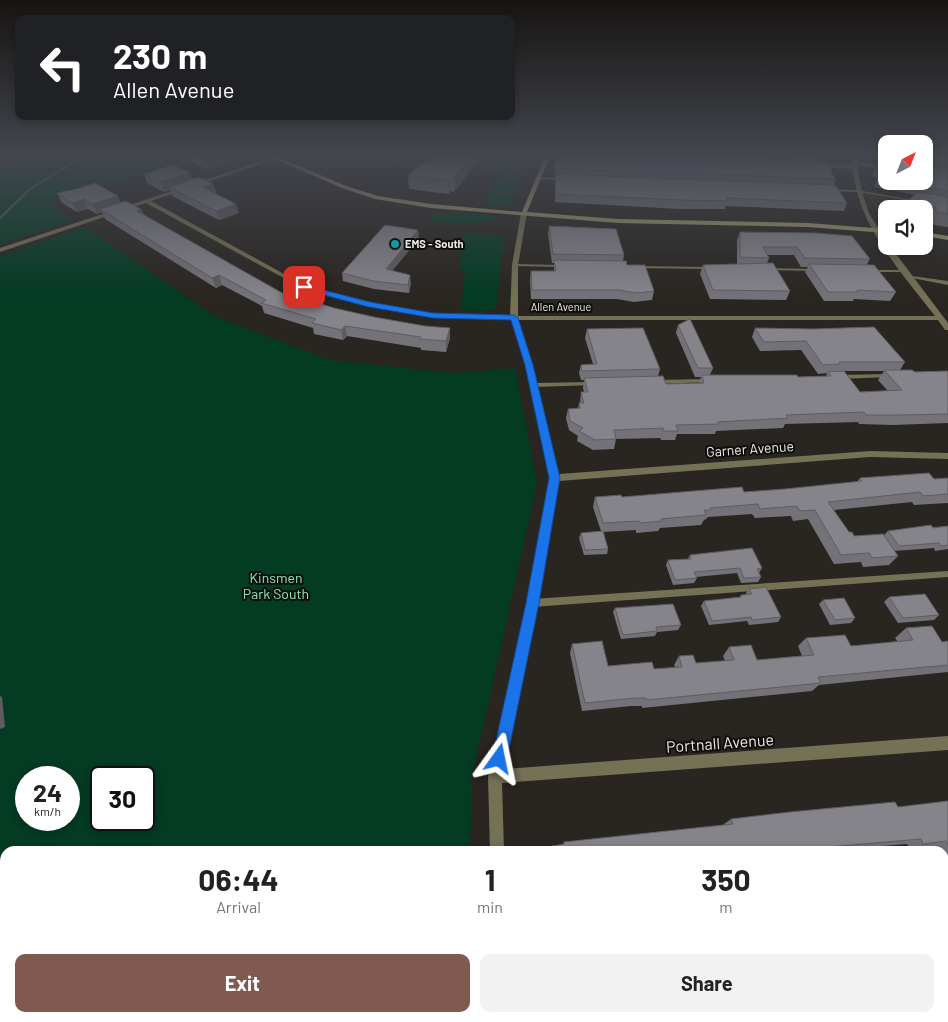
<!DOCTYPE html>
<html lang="en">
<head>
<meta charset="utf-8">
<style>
	:root { --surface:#fff; --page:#f2f2f2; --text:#222; --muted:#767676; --accent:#805a4e }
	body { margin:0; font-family:Barlow,sans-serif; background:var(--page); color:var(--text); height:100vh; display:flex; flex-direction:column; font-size:19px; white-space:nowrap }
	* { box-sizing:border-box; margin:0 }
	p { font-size:16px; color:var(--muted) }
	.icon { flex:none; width:28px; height:28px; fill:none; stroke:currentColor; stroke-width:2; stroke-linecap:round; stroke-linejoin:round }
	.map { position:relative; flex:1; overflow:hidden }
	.sheet { position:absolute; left:0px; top:846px; width:949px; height:176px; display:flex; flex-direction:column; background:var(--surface); border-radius:15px 15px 0 0; box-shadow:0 2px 8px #0003 }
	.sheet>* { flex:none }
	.top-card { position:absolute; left:15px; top:15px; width:500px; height:105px; border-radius:10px; box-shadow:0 2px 8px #0003; background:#202124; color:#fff; overflow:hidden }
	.needle { width:32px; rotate:42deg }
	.tools { position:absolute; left:878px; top:135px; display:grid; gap:10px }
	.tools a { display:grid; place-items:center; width:55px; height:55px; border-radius:10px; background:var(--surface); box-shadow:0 2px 8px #0003; font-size:25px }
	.speed { position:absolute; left:15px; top:766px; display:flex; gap:10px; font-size:25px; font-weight:700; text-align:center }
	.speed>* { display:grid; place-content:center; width:65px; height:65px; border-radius:50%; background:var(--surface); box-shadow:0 2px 8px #0003; line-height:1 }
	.speed small { font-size:12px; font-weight:400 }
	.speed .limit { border:2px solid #111; border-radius:8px; background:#fff; color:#111 }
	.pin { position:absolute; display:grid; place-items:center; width:42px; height:42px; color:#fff; margin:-21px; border-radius:10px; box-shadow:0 2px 8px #0006 }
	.me { position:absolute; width:55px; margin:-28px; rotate:12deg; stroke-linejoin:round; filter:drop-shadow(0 0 4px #0008) }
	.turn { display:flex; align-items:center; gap:18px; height:105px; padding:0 15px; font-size:22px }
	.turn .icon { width:65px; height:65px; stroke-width:2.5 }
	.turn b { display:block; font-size:35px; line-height:42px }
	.eta { display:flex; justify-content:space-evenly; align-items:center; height:85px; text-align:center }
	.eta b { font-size:30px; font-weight:700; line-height:35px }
	.primary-button { display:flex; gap:10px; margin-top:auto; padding:10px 15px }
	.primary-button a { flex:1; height:58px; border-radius:10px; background:var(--accent); color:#fff; font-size:20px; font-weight:700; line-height:58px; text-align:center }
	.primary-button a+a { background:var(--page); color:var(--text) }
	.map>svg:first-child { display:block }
	.commercial { fill:#372a1c }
	.built { fill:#352d23 }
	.green { fill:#033b23; fill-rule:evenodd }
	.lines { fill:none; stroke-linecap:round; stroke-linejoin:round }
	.stream { stroke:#46565a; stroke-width:2.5 }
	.lane { fill:#747155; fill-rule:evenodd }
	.street { fill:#747155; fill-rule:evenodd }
	.secondary { fill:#a19c6f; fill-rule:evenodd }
	.wall { fill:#737278; fill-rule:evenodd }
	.shaded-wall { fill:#5e5c61 }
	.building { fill:#86848b; stroke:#5e5c61 }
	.route { fill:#1a73e8; stroke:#114b97 }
	.culture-dot { fill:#0f9aa8; stroke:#100e0c; stroke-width:2 }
	.labels { text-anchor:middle; stroke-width:4; stroke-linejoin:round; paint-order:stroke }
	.far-poi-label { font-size:11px; font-weight:bold; fill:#ebe8e5; stroke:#100e0c; text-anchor:start }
	.far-street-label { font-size:11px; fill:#ebe8e5; stroke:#100e0c }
	.street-label { font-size:14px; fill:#ebe8e5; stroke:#100e0c }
	.park-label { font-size:14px; fill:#87eab4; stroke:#100e0c }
	.near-street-label { font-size:16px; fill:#ebe8e5; stroke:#100e0c }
</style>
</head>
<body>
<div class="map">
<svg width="948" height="1022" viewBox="0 0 948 1022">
	<rect width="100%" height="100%" fill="#292520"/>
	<!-- commercial -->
	<polygon class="commercial" points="869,195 948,208 948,229 924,226 924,209 886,209 886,222 881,222"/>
	<!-- built -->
	<polygon class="built" points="372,154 443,154 529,158 522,175 481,172 489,160 447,156 435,171 469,174 466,180 414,174 417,172"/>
	<!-- green -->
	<g class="green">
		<polygon points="40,154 155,154 174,164 49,203 72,220 0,244 0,165"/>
		<polygon points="509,163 516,164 511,174 522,175 512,204 507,206 483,205 499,174 501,174 504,168 507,168"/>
		<polygon points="434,213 486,215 500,219 472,224 433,221 430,219"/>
		<path d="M85,227L216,317L330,360L453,373L515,368L537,483L472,777L470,851H5V1018H465V1022H0V256ZM26,778H69V820H26ZM101,778H144V820H101Z"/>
		<polygon points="471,233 504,237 496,308 489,311 461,310 465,273 459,267 464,235"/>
	</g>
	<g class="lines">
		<!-- stream -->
		<polyline class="stream" points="0,218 29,190 86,154"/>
		<!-- lane -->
		<g class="lane">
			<polygon points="536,177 565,178 567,179 565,180 537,179 535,178"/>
			<polygon points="829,189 857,190 919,201 917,202 857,192 828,191 827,190"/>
			<polygon points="513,264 563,265 565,266 563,267 515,266 513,266"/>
			<polygon points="635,266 710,267 712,268 710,269 637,268 635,267"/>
			<polygon points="765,268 815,269 817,270 815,271 767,270 765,270"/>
			<polygon points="867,270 904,270 906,271 904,272 867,272"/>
			<polygon points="905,275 948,281 948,285 907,277 905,276"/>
			<polygon points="889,374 891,375 891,377 838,379 835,377 838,375"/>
			<polygon points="709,379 712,381 711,382 656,384 653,382 656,380"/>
			<polygon points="592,382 595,384 594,385 534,387 531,385 534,383"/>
			<polygon points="948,571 948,577 532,607 529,606 528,603 529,600 532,599"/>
			<rect x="944" y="954" width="4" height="12"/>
		</g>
		<!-- street -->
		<g class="street">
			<path d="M853,154H857L858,162L886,167V170L858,165C859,182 863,199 870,215C875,224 886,236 886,246H890L948,323V330H945L938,320H518L533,365L559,474L870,451L948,453V459L870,457L559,481L538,603L503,769L948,736V750L502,783L504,851H490L488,777L526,603L550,478L525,365L511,320L433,318L369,306L302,288L146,203L0,252V248L274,157L276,159L151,201L306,286L369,302L433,314L510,316L512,265L521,213L524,211L527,213L518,265V316H935C901,272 858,226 853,169L817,167L814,165L817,163L853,165Z"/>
			<polygon points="493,1018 510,1018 511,1022 493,1022"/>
		</g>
		<!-- secondary -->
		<g class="secondary">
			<polygon points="264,154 271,154 346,186 378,196 431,204 522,212 546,154 551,154 527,212 618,219 808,223 886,229 886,233 808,227 618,223 431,208 375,199 342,188"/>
			<polygon points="924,232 948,236 948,240 924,236"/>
			<polygon points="894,246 901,246 894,253 890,253 889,252"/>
		</g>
	</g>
	<!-- wall -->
	<g class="wall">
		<polygon points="177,154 234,154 236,159 207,169"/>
		<polygon points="437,154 480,154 480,159 454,192 450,191 449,194 409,189 408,176 429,163"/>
		<polygon points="561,154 833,154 832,158 820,158 819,161 832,170 831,173 836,179 834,185 847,203 844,211 726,206 725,209 680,209 555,202 555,162 560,159"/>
		<polygon points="869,154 886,154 886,181 924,181 924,154 948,154 948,227 929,224 929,218 924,218 924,209 902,209 906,202 916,195 874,187 877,178 872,177 874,170 877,164 876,163 877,160 866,159"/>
		<polygon points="190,173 192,179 213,184 216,193 215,193 239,213 219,220 172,196 170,190 164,192 147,183 144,174"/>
		<polygon points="57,193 120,203 284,294 334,308 450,338 446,352 421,350 421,348 347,336 343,340 314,334 313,328 264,313 262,306 222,285 216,288 105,219 102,212 97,214 88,209 77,212 62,203"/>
		<polygon points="549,226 624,255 623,261 654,291 652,300 634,302 617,299 531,299 530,280 531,271 554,271 554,263 552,263 548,234"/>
		<polygon points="418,230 419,238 392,271 411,283 409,293 374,289 343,281 342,273"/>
		<polygon points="740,232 870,259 867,264 896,292 890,301 854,299 853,301 824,301 805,272 808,267 801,267 794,255 768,255 769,258 767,263 790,291 786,300 710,299 700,274 703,265 737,264 737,240"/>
		<path d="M678,325L713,368L710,375L798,377L826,376L827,373L818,374L801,350L760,351L752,337L755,328L905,362L900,370L915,372L948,371V423L893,425L859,424L858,422L785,424L783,428L716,431L715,434H677L675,440H661L660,438L616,439L614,449L593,450L577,441L578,436L569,430L566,418L568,409H578L579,403H580L581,392H584L583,388L584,380H581L579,373L581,365L593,364L585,338L587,329L660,369L658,376L666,384L699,383L701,377H695L676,333ZM844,371H884L878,380L888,391L860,392Z"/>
		<polygon points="860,478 934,479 948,478 948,503 914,505 912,502 834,510 849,532 854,536 884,535 888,531 948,526 948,549 935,551 934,548 894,551 898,556 889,565 863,567 861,562 834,564 808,519 793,521 791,516 755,518 752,514 708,517 706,519 704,520 701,525 660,528 658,531 636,533 636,530 603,532 608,549 607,554 584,555 579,538 581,533 601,531 593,507 595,497 622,497 744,492 785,489 857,482"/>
		<polygon points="690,555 762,568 759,573 761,577 758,582 741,583 737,573 696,577 697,578 694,583 673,585 666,565 668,560 688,559"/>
		<polygon points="749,589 781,617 778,622 749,625 747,621 709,625 701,606 704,601 739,598 741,595 747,595 746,593"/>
		<polygon points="889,597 939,615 934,620 898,623 884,602"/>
		<polygon points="823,600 855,618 851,623 830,625 819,604"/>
		<polygon points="615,608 681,625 678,630 657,632 655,636 621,639 613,612"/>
		<polygon points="906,628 942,642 948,641 948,672 819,685 812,691 642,708 642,706 631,706 582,711 570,653 572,644 608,666 654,669 675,667 674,665 679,656 696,663 725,661 723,656 729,647 757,660 802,656 798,646 806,638 851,646 898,642 895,638"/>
		<polygon points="948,801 948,877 944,869 944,851 935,851 932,846 909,848 907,844 824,851 550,851 550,850 552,846 563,845 564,842 724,825 724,824 731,819 898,807"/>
		<polygon points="944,988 948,988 948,1022 922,1022 920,1018 944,1018"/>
	</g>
	<!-- shaded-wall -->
	<g class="shaded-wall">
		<polygon points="0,154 15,154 2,158"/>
		<polygon points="221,154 234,154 236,159 207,169 204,160"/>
		<polygon points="473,154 480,154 480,159 454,192 454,178"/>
		<polygon points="190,173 193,182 169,187 170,190 164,192 161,182"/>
		<polygon points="450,178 450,191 449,194 448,180"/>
		<polygon points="213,184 216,193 206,196 203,187"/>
		<polygon points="118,196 122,206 100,209 102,212 97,214 92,204"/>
		<polygon points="84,199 88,209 77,212 72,203"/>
		<polygon points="236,204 239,213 219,220 216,211"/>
		<polygon points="142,210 146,219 137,211"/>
		<polygon points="418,230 419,238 387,277 386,269"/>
		<polygon points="219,275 222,285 216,288 212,278"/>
		<polygon points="410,275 411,283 409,293 408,285"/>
		<polygon points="345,326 347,336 343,340 341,330"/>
		<polygon points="450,328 450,338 446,352 446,341"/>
		<polygon points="0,696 2,697 5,727 0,729"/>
	</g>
	<!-- building -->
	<g class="building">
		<polygon points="192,154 221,154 204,160"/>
		<polygon points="437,154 473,154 454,178 450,178 448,180 408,176 423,162 429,163"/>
		<polygon points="561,154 684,154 826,162 832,170 829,170 836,179 555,168 555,162 561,159"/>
		<polygon points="924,154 948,154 948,164 930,161 928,163 930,167 948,171 948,191 925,187 929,184 911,181 924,181"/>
		<polygon points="879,159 886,160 886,177 880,176 882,167 877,166"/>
		<polygon points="173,165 190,173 161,182 144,174"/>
		<polygon points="555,174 835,185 847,203 727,198 728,201 682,200 556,194"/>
		<polygon points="199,177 213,184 203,187 236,204 216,211 169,187"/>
		<polygon points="95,183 118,196 92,204 84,199 72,203 57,193 76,189"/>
		<polygon points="919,192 948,197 948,214 936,212 936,207 906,202"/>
		<polygon points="126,201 142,210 137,211 284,294 286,293 334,308 374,317 425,326 450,328 446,341 420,339 421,337 345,326 341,330 312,323 316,319 261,303 266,300 219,275 212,278 100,209"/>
		<polygon points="385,225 418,230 386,269 410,275 408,285 373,281 342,273"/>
		<polygon points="549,226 616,229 624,255 553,254"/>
		<polygon points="740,232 816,233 852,236 870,259 805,258 797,247 763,247 769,258 740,257"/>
		<polygon points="554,260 626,261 627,265 645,265 654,291 636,293 619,290 532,290 531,271 556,271"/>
		<polygon points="773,263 790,291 713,290 703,265"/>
		<polygon points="809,264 874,265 896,292 857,290 858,292 828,292"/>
		<polygon points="690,319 713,368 698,368 678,325"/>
		<polygon points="874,327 905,362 839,362 840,364 823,365 806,341 764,342 755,328 813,329"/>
		<polygon points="643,328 660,369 582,371 581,365 597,364 587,329"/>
		<polygon points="884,370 912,370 915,372 948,371 948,414 900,415 866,415 864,412 786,415 788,418 718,422 719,424 676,425 678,431 664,431 663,428 614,430 616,439 595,440 579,431 583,428 570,421 568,409 580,408 579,403 584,403 581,392 588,392 584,378 663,376 666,384 704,383 702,375 797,375 798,377 831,376 828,372 844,371 860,392 902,390"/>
		<polygon points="929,473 934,479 948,478 948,494 923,496 920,492 828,502 849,532 852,532 854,536 883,534 898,556 872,558 869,553 841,555 815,510 800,511 797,506 760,509 758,504 710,508 711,510 704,510 706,515 661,519 662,521 640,523 639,521 603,523 595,497 621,495 622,497 742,487 744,492 785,489 862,481 860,478"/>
		<polygon points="931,525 933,528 948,526 948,545 941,546 939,543 899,546 888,531"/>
		<polygon points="603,531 608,549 585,550 581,533"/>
		<polygon points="752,548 762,568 757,569 761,577 744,578 740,568 694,572 697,578 675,580 668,560 691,559 690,555"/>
		<polygon points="766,587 781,617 752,620 751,617 712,621 704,601 741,597 741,595 752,594 749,589"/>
		<polygon points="925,594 939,615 903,618 889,597"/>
		<polygon points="844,598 855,618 835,620 823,600"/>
		<polygon points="673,604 681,625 656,627 657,631 623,635 615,608"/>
		<polygon points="932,626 942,642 948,641 948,665 818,677 821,683 647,700 646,698 635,698 585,703 572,644 602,641 608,666 652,662 654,669 682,667 679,656 693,655 696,663 734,660 729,647 751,645 757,660 814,655 806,638 845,635 851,646 913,640 906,628"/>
		<polygon points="948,801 948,845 946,841 923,844 921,839 794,850 795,851 553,851 552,846 564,844 564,842 733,824 731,819 790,812 895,802 898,807"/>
		<polygon points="948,988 948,1022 930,1022 928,1018 944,1018 944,989"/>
	</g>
	<!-- sky -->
	<linearGradient id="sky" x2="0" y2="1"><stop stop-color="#171412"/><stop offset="0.52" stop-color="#43464e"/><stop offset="1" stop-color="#43464e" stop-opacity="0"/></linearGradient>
	<rect width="948" height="297" fill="url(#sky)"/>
	<!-- route -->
	<polygon class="route" points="304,285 370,302 433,313 514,315 518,318 533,365 560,478 539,603 507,759 505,764 499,767 494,764 492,759 526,603 549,478 525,365 511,320 433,318 369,307 301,289 300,287"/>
	<!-- markers -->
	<circle class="culture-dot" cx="395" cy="244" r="5"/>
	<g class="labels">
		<!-- far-poi labels -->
		<g class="far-poi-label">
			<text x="405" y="248">EMS - South</text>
		</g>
		<!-- far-street labels -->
		<g class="far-street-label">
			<text x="561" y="311">Allen Avenue</text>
		</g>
		<!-- street labels -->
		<g class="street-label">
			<text transform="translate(750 449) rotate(-4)" y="5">Garner Avenue</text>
		</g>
		<!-- park labels -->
		<g class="park-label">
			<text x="276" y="583">Kinsmen<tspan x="276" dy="16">Park South</tspan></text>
		</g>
		<!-- near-street labels -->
		<g class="near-street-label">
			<text transform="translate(720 743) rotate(-4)" y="6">Portnall Avenue</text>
		</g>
	</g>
</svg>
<div class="tools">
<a><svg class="needle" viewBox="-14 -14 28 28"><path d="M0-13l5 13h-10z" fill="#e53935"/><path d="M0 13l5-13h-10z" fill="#767676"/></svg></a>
<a><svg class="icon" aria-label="sound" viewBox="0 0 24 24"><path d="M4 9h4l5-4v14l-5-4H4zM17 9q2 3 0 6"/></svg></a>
</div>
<div class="speed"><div>24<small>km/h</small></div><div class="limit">30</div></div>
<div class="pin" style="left:304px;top:287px;background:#d93025"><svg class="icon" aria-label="arrive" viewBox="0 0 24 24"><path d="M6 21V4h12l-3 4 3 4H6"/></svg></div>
<svg class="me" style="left:499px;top:759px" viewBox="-20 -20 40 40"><path d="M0-17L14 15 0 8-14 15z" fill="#1a73e8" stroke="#fff" stroke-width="4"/></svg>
<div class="top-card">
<div class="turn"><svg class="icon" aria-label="left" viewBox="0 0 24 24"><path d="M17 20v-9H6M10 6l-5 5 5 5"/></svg><div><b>230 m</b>Allen Avenue</div></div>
</div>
<section class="sheet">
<div class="eta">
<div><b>06:44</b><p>Arrival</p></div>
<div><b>1</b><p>min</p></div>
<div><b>350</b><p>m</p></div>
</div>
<div class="primary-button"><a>Exit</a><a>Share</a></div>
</section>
</div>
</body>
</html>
